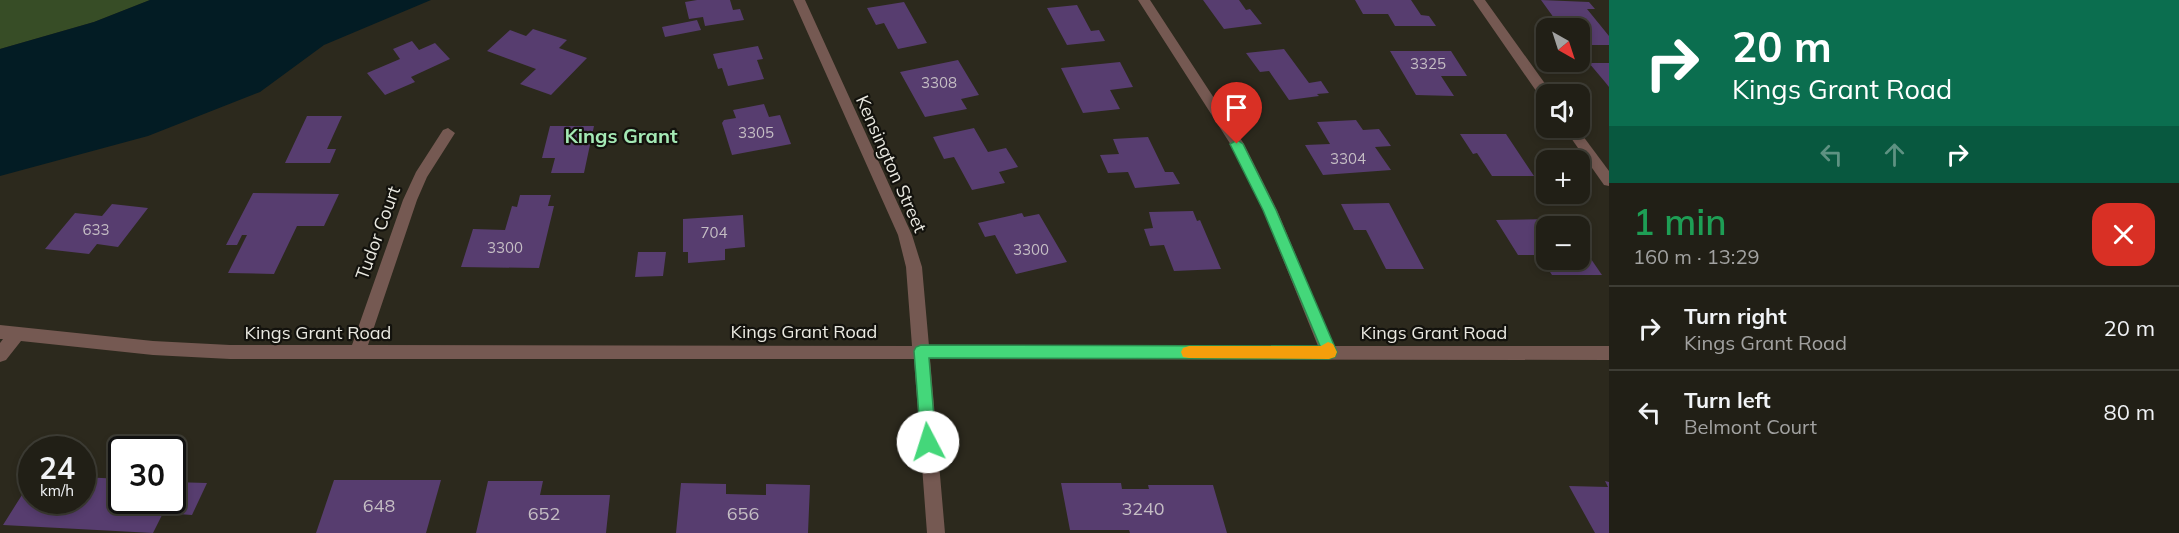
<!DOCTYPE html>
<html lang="en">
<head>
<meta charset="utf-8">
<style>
	:root { --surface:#211f16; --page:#29271f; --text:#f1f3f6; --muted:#a2a2a1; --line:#3e3d35 }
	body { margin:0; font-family:Mulish,sans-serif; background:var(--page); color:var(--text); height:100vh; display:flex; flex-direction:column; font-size:22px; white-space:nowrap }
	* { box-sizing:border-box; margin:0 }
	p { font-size:20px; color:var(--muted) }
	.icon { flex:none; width:33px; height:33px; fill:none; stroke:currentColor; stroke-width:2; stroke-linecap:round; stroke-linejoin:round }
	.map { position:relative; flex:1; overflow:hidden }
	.sheet { display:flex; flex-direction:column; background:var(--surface); width:570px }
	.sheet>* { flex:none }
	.banner { background:#0b6e4f; color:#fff; overflow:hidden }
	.needle { width:39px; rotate:141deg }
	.tools { position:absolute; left:1536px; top:18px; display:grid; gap:12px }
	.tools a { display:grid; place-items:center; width:54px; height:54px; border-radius:12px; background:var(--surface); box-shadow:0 3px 9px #0003,0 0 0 2px var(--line); font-size:30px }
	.speed { position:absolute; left:18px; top:436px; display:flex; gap:12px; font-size:30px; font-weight:700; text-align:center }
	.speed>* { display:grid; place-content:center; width:78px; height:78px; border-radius:50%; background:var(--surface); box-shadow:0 3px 9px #0003,0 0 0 2px var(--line); line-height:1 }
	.speed small { font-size:15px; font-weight:400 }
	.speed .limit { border:3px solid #111; border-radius:9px; background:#fff; color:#111 }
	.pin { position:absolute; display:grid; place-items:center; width:51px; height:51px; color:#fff; margin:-62px -26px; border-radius:50% 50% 50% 0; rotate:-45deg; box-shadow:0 0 6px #0007 }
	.pin .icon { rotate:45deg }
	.me { position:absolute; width:66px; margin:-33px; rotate:355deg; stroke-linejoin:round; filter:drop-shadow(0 0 4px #0008) }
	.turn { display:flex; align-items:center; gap:21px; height:126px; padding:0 24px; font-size:27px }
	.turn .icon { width:78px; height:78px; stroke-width:2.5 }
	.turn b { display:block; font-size:42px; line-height:51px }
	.lanes { display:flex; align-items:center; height:57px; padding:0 24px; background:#0003; justify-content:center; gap:30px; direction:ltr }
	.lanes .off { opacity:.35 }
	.round { display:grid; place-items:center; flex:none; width:63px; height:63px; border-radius:18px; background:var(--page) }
	.overview { display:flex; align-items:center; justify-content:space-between; height:102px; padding:0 24px }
	h1 { font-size:36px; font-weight:600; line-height:45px; color:#1e9e55 }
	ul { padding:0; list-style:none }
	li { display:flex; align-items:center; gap:18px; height:84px; padding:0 24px; border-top:2px solid var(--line) }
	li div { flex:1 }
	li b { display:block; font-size:22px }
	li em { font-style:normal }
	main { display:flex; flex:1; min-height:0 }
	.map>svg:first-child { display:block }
	.green { fill:#374d26 }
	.water { fill:#031c24 }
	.building { fill:#573d6f }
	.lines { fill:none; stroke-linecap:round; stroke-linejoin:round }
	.street { fill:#755952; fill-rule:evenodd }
	.route { fill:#44d77a; stroke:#2c8c4f; stroke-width:1.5 }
	.slow { fill:#f59e0b }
	.labels { text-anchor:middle; stroke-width:4.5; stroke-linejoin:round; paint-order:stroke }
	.number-label { font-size:15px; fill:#c5bec4 }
	.street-label { font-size:18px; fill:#eae9e1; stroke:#13120d }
	.near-number-label { font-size:18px; fill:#c5bec4 }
	.neighbourhood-label { font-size:20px; font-weight:bold; fill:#a4e9b5; stroke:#13120d }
</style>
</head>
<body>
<main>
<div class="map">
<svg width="1609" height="533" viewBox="0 0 1609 533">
	<rect width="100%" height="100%" fill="#2c291d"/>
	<!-- green -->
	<polygon class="green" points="0,0 150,0 94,22 0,49"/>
	<!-- water -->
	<polygon class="water" points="150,0 431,0 324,45 260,92 148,136 0,176 0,49 94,22"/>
	<!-- building -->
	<g class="building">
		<polygon points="697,0 730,0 733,10 740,9 744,20 705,26 703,17 689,19 685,2"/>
		<polygon points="1203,0 1239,0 1246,10 1250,9 1262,24 1224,29"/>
		<polygon points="1355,0 1411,0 1421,15 1429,16 1436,26 1395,26 1388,14 1363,14"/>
		<polygon points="1541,0 1589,2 1595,9 1587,9 1609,36 1609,45 1585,45 1580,38 1580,28 1572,28 1564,18 1554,18"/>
		<polygon points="904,2 927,43 898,49 884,23 876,25 867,8"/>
		<polygon points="1077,5 1091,31 1099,30 1105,41 1067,45 1047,8"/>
		<polygon points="697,20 701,30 665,37 662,27"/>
		<polygon points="533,29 567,40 559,48 587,58 551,95 520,84 536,69 487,51 510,30 526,36"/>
		<polygon points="412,41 419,50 435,43 450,59 411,77 415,82 385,95 367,73 400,59 393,49"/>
		<polygon points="758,46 763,59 757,60 764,79 728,86 722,68 718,69 713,54"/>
		<polygon points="1284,49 1309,83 1321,81 1329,93 1317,94 1319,96 1289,100 1269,71 1260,72 1246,53"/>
		<polygon points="1390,51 1451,51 1467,76 1441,76 1454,96 1416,95"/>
		<polygon points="958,60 979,95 961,99 967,109 925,117 900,72"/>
		<polygon points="1120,62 1133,87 1110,90 1120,109 1083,113 1061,68"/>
		<polygon points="1589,63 1609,63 1609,87 1605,82"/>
		<polygon points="764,104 769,117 780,115 791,144 732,155 722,123 724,120 736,118 733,110"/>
		<polygon points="307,116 342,116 327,149 336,149 330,163 285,163"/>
		<polygon points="1356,120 1363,130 1379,129 1391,146 1375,147 1391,170 1323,175 1305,145 1330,144 1317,122"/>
		<polygon points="550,126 594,126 584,173 551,173 555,158 542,158"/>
		<polygon points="974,128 988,152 1006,148 1018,167 999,172 1005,183 972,190 954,157 944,159 933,137"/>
		<polygon points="1460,134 1506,134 1534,176 1492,176 1477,153 1473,154"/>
		<polygon points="1148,137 1165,172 1173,172 1180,184 1135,188 1128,172 1108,173 1100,155 1119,154 1113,139"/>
		<polygon points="253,193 339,194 324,226 297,226 274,274 228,273 247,235 242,235 237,245 226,245"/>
		<polygon points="520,195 551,195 548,206 554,206 539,268 461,267 473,229 505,230 512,206 517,207"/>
		<polygon points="1389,203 1424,269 1386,269 1366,230 1354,230 1341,204"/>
		<polygon points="112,204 148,208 118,247 97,244 89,254 45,249 75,213 102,216"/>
		<polygon points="1193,211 1197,221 1200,220 1221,269 1174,271 1164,245 1150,246 1144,229 1153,228 1149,212"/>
		<polygon points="1022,213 1024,217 1039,214 1067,262 1016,274 995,235 985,237 978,223"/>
		<polygon points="743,215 745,247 725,249 725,260 688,263 688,252 683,252 683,219"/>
		<polygon points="1554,219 1559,226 1546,226 1546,260 1591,259 1602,275 1552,275 1539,255 1518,255 1496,220"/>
		<polygon points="638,252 666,252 663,276 635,277"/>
		<polygon points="82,477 122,479 122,501 172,501 172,482 207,483 192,515 163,513 153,533 3,525 32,479 32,501 82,501"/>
		<polygon points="334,480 441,480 426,533 316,533"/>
		<polygon points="488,481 543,481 540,495 610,495 606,533 476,533"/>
		<polygon points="1605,481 1609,482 1609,533 1595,533 1569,486 1608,487"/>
		<polygon points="681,483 726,484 726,494 766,495 766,484 810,485 808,533 676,533"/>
		<polygon points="1061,483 1121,483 1122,489 1149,489 1148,485 1213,485 1227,533 1130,533 1129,530 1070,530"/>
	</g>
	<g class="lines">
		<!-- street -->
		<g class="street">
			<polygon points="793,0 805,0 912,235 922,267 929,346 1318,346 1263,210 1231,145 1138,0 1150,0 1244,144 1277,210 1334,346 1609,346 1609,360 930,359 945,533 927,533 914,359 230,359 153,355 21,341 6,360 0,362 0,343 3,339 0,339 0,325 153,341 230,345 352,345 403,200 416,172 443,130 448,128 455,133 427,177 417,200 368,345 912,346 906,267 898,235"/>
			<polygon points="1473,0 1485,0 1551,92 1552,94 1546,94 1546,99 1541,98"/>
			<polygon points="1564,128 1577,128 1609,171 1609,186 1604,185"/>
		</g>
	</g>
	<!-- route -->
	<polygon class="route" points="1237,140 1243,144 1276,210 1337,352 1335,357 1329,359 929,358 936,442 934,447 928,449 923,447 921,442 914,351 916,347 921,345 1320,346 1263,210 1230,144"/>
	<!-- slow -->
	<polygon class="slow" points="1328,342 1333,344 1337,352 1335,357 1329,359 1189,358 1183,357 1181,352 1183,348 1189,346 1321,346"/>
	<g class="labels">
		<!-- number labels -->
		<g class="number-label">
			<text x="1428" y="69">3325</text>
			<text x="939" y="88">3308</text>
			<text x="756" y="138">3305</text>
			<text x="1348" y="164">3304</text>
			<text x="96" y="235">633</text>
			<text x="714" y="238">704</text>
			<text x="505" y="253">3300</text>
			<text x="1031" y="255">3300</text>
		</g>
		<!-- street labels -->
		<g class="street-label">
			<text transform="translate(891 164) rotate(66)" y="6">Kensington Street</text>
			<text transform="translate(378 233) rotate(-70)" y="6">Tudor Court</text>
			<text x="804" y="338">Kings Grant Road</text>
			<text x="318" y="339">Kings Grant Road</text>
			<text x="1434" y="339">Kings Grant Road</text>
		</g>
		<!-- near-number labels -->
		<g class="near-number-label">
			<text x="379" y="512">648</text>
			<text x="1143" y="515">3240</text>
			<text x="544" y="520">652</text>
			<text x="743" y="520">656</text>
		</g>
		<!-- neighbourhood labels -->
		<g class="neighbourhood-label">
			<text x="621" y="143">Kings Grant</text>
		</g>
	</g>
</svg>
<div class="tools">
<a><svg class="needle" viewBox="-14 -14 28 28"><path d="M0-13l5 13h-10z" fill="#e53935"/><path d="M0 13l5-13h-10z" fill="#a2a2a1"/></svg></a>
<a><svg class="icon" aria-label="sound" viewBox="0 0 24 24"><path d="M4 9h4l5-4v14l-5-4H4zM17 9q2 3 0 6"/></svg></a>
<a>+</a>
<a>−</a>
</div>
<div class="speed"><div>24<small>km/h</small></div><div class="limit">30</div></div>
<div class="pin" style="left:1237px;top:144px;background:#d93025"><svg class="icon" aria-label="arrive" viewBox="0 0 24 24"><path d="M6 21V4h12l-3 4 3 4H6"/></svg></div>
<svg class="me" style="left:928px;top:442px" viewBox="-20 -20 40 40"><circle r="19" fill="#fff"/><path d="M0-13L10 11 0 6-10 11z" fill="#44d77a"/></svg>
</div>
<section class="sheet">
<div class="banner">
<div class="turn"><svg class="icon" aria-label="right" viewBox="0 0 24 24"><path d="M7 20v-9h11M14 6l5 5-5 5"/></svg><div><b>20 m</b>Kings Grant Road</div></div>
<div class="lanes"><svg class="icon off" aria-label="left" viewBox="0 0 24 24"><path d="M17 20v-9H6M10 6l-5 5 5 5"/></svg><svg class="icon off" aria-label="ahead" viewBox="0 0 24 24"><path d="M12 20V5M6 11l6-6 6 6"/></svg><svg class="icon" aria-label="right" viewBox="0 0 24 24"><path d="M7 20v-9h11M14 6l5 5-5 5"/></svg></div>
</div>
<div class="overview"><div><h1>1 min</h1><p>160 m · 13:29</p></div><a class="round" style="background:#d93025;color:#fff"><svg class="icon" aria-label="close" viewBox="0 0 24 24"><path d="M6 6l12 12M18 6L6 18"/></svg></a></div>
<ul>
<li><svg class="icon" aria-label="right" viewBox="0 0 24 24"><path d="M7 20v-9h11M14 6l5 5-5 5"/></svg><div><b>Turn right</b><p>Kings Grant Road</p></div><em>20 m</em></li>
<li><svg class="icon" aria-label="left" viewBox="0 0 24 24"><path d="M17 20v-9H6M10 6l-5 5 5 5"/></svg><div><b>Turn left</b><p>Belmont Court</p></div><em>80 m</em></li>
</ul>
</section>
</main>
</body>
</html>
